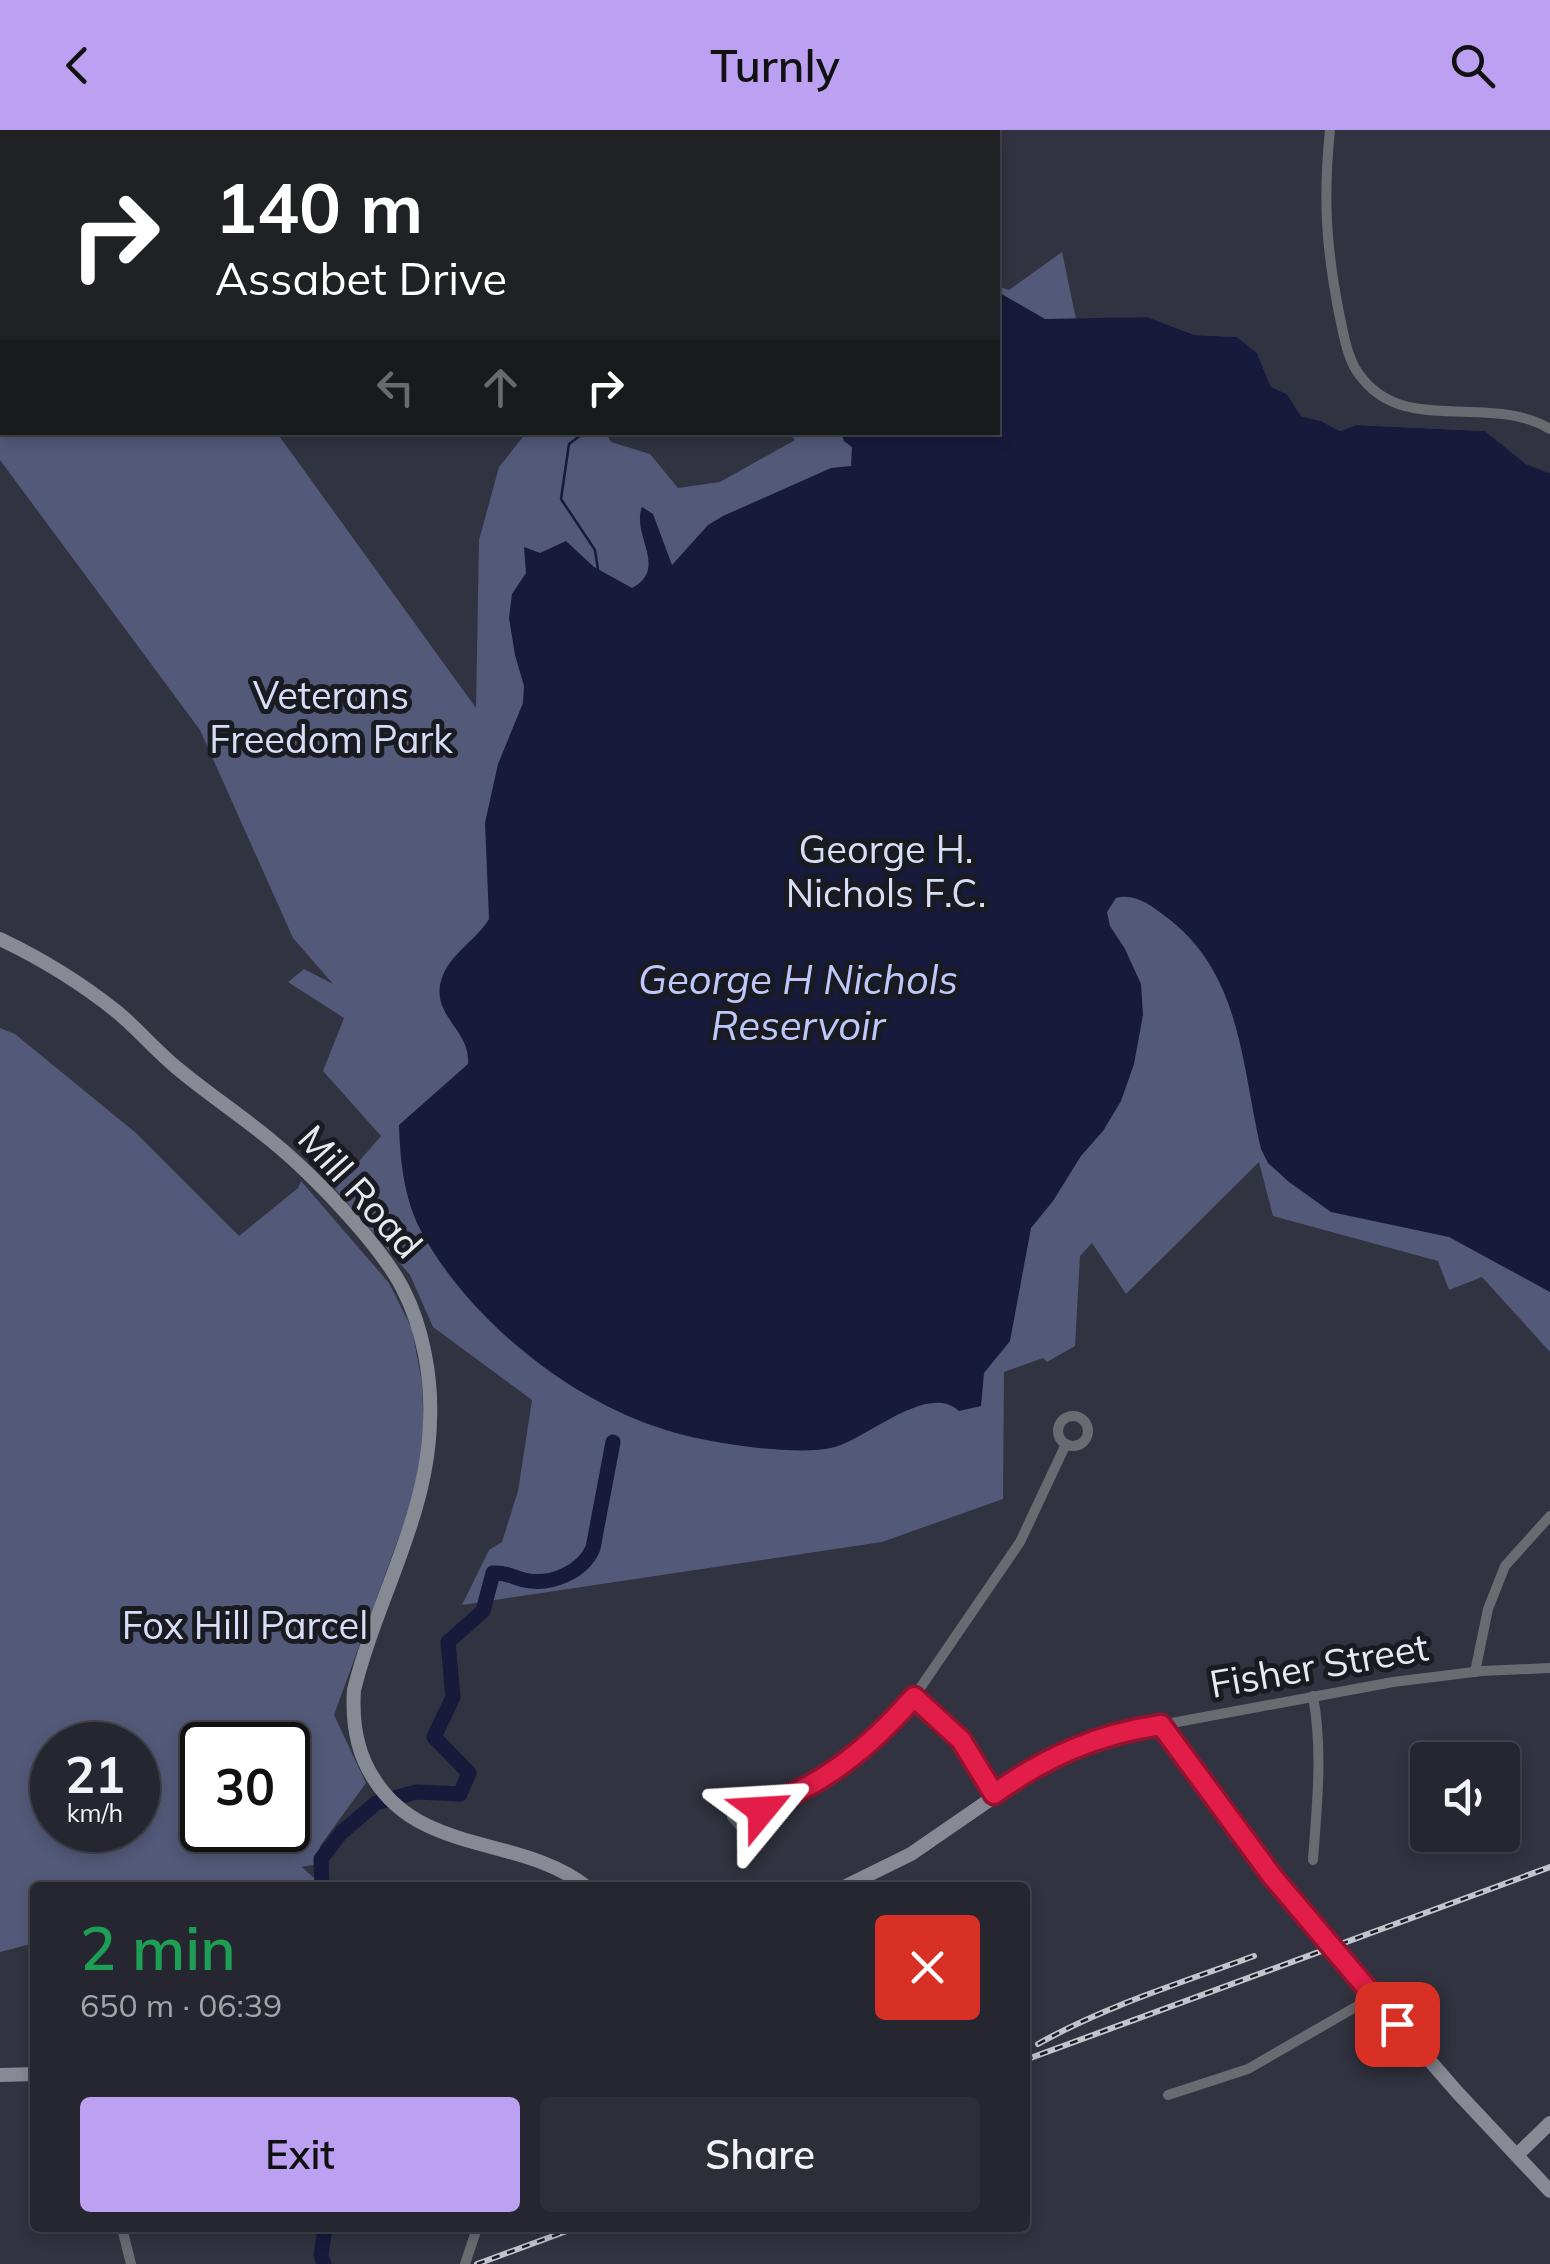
<!DOCTYPE html>
<html lang="en">
<head>
<meta charset="utf-8">
<style>
	:root { --surface:#252630; --page:#2d2e38; --text:#f1f3f6; --muted:#a3a5ab; --line:#42434c; --accent:#bca0f2 }
	body { margin:0; font-family:Mulish,sans-serif; background:var(--page); color:var(--text); height:100vh; display:flex; flex-direction:column; font-size:38px; white-space:nowrap }
	* { box-sizing:border-box; margin:0 }
	p { font-size:32px; color:var(--muted) }
	.icon { flex:none; width:55px; height:55px; fill:none; stroke:currentColor; stroke-width:2; stroke-linecap:round; stroke-linejoin:round }
	.map { position:relative; flex:1; overflow:hidden }
	.panel { position:absolute; left:30px; top:1752px; width:1000px; height:350px; display:flex; flex-direction:column; background:var(--surface); border-radius:10px; box-shadow:0 5px 15px #0003,0 0 0 2px var(--line) }
	.panel>* { flex:none }
	.top-card { position:absolute; left:0px; top:0px; width:1000px; height:305px; box-shadow:0 5px 15px #0003,0 0 0 2px var(--line); background:#202124; color:#fff; overflow:hidden }
	.fabs { position:absolute; left:1410px; top:1612px; display:grid; gap:20px }
	.fabs a { display:grid; place-items:center; width:110px; height:110px; border-radius:10px; background:var(--surface); box-shadow:0 5px 15px #0003,0 0 0 2px var(--line); font-size:50px }
	.speed { position:absolute; left:30px; top:1592px; display:flex; gap:20px; font-size:50px; font-weight:700; text-align:center }
	.speed>* { display:grid; place-content:center; width:130px; height:130px; border-radius:50%; background:var(--surface); box-shadow:0 5px 15px #0003,0 0 0 2px var(--line); line-height:1 }
	.speed small { font-size:25px; font-weight:400 }
	.speed .limit { border:5px solid #111; border-radius:15px; background:#fff; color:#111 }
	.pin { position:absolute; display:grid; place-items:center; width:85px; height:85px; color:#fff; margin:-42px; border-radius:20px; box-shadow:0 5px 15px #0006 }
	.me { position:absolute; width:110px; margin:-55px; rotate:63deg; stroke-linejoin:round; filter:drop-shadow(0 0 8px #0008) }
	.turn { display:flex; align-items:center; gap:35px; height:210px; padding:0 50px; font-size:45px }
	.turn .icon { width:130px; height:130px; stroke-width:2.5 }
	.turn b { display:block; font-size:70px; line-height:85px }
	.lanes { display:flex; align-items:center; height:95px; padding:0 50px; background:#0003; justify-content:center; gap:50px; direction:ltr }
	.lanes .off { opacity:.35 }
	.round { display:grid; place-items:center; flex:none; width:105px; height:105px; border-radius:10px; background:var(--page) }
	.head { display:flex; align-items:center; justify-content:space-between; height:170px; padding:0 50px }
	h1 { font-size:60px; font-weight:600; line-height:75px; color:#1e9e55 }
	.primary-button { display:flex; gap:20px; margin-top:auto; padding:20px 50px }
	.primary-button a { flex:1; height:115px; border-radius:10px; background:var(--accent); color:#111; font-size:40px; font-weight:600; line-height:115px; text-align:center }
	.primary-button a+a { background:var(--page); color:var(--text) }
	header { display:flex; justify-content:space-between; align-items:center; height:130px; padding:0 50px; background:var(--accent); color:#111; font-size:45px; font-weight:600 }
	.map>svg:first-child { display:block }
	.green { fill:#535978; fill-rule:evenodd }
	.water { fill:#171a3b }
	.lines { fill:none; stroke-linecap:round; stroke-linejoin:round }
	.stream { stroke:#171a3b; stroke-width:2.5 }
	.river { stroke:#171a3b; stroke-width:15 }
	.street { stroke:#696b71; stroke-width:10 }
	.secondary { stroke:#878993; stroke-width:14 }
	.rail-casing { stroke:#c2c4cd; stroke-width:6 }
	.rail { stroke:#1a1b21; stroke-width:2.5; stroke-dasharray:8; stroke-linecap:butt }
	.secondary-bridge { stroke:#878993; stroke-width:14 }
	.route-casing { stroke:#92132f; stroke-width:25 }
	.route { stroke:#e11d48; stroke-width:18 }
	.labels { text-anchor:middle; stroke-width:10; stroke-linejoin:round; paint-order:stroke }
	.park-label { font-size:38px; fill:#d8ddf8; stroke:#1a1b21 }
	.street-label { font-size:38px; fill:#e8eaf2; stroke:#1a1b21 }
	.water-label { font-size:40px; font-style:italic; fill:#bec8fd; stroke:#1a1b21 }
</style>
</head>
<body>
<header><svg class="icon" aria-label="back" viewBox="0 0 24 24"><path d="M15 5l-7 7 7 7"/></svg>Turnly<svg class="icon" aria-label="search" viewBox="0 0 24 24"><circle cx="10" cy="10" r="6"/><path d="M15 15l6 6"/></svg></header>
<div class="map">
<svg width="1550" height="2134" viewBox="0 0 1550 2134">
	<rect width="100%" height="100%" fill="#313340"/>
	<!-- green -->
	<g class="green">
		<polygon points="1062,122 1076,189 1147,187 1195,205 1237,207 1257,223 1271,257 1287,264 1301,286 1321,291 1340,301 1356,295 1485,301 1526,334 1550,343 1550,1222 1482,1147 1449,1160 1438,1131 1273,1086 1259,1032 1126,1164 1092,1113 1080,1126 1075,1216 1047,1232 1043,1228 1004,1242 1003,1369 882,1412 462,1475 489,1420 502,1412 518,1361 532,1270 433,1197 410,1145 335,1059 381,1006 323,941 344,888 288,852 304,839 333,854 293,808 200,600 0,330 0,226 2,302 277,303 476,578 479,410 499,337 526,303 606,303 611,312 650,324 678,358 720,352 795,310 789,303 998,302 998,156 1009,160"/>
		<path d="M0,898L15,904L136,1003L239,1106L298,1058L301,1051L389,1153L412,1199L422,1253L424,1304L416,1360L334,1585L366,1653L320,1716L318,1734L302,1737L324,1757L35,1758V1813L0,1822ZM52,1615H138V1700H52ZM202,1615H288V1700H202Z"/>
	</g>
	<!-- water -->
	<path class="water" d="M998,162L1045,189L1147,187L1195,205L1237,207L1257,223L1271,257L1287,264L1301,286L1321,291L1340,301L1356,295L1485,301L1526,334L1550,343V1162L1449,1107L1331,1082L1289,1052L1268,1033L1261,1019C1241,934 1242,843 1165,786C1150,775 1135,763 1116,768L1107,782L1110,796L1125,819L1141,854L1143,885L1134,934L1121,971L1103,1001L1081,1026L1053,1071L1031,1098L1010,1211L984,1243L981,1276L959,1281C928,1252 868,1308 835,1317C811,1323 783,1320 759,1318C725,1314 687,1308 654,1296C563,1265 465,1185 420,1099C404,1067 400,1030 399,995L468,934C471,898 427,885 443,845C452,823 477,809 489,789L485,693L498,634L523,573L524,556L515,525L509,488L512,464L526,443L524,417L540,423L566,411L594,437L632,458C669,439 631,405 642,377L653,384L672,435L708,395L723,386L831,338L851,336L852,317L844,311L841,303L998,302Z"/>
	<g class="lines">
		<!-- stream -->
		<g class="stream">
			<polyline points="534,0 537,2"/>
			<polyline points="585,302 569,314 561,369 595,420 598,440"/>
		</g>
		<!-- river -->
		<g class="river">
			<path d="M322,1758L321,1729L341,1703L376,1673L416,1662L460,1664L469,1643L434,1607L453,1567L448,1512L483,1481L493,1443C507,1442 512,1447 524,1450C551,1456 583,1442 593,1418L613,1312"/>
			<polyline points="324,2134 321,2125 325,2098"/>
		</g>
		<!-- street -->
		<g class="street">
			<polyline points="458,0 462,2"/>
			<path d="M1330,0C1323,68 1326,116 1339,183C1344,205 1347,231 1362,248C1374,264 1394,275 1414,278C1456,286 1512,275 1550,299"/>
			<circle cx="1073" cy="1301" r="15"/>
			<polyline points="1475,1542 1488,1479 1505,1436 1550,1386"/>
			<path d="M1313,1566C1323,1621 1317,1674 1313,1730"/>
			<polyline points="914,1567 1020,1412 1066,1314"/>
			<polyline points="1161,1595 1393,1552 1482,1541 1550,1538"/>
			<path d="M761,1677L752,1668L740,1669L732,1678V1687L740,1696L755,1695L761,1688V1677C823,1656 871,1615 914,1567L961,1610L994,1664"/>
			<polyline points="562,1758 577,1748"/>
			<polyline points="1168,1965 1248,1939 1373,1867"/>
			<polyline points="122,2098 131,2134"/>
			<polyline points="465,2134 477,2098"/>
		</g>
		<!-- secondary -->
		<g class="secondary">
			<path d="M0,809C40,828 81,853 116,881C137,898 155,920 177,938C208,964 242,986 273,1012C312,1044 380,1114 403,1159C423,1198 432,1248 430,1291C428,1386 376,1470 354,1560C352,1591 356,1622 374,1649C422,1726 523,1705 588,1758"/>
			<polyline points="842,1758 911,1724 1049,1629 1112,1604 1161,1595 1224,1683 1322,1806"/>
			<polyline points="1338,1825 1457,1962 1550,2061"/>
			<polyline points="0,1945 35,1944"/>
			<polyline points="1517,2025 1550,1993"/>
		</g>
		<!-- rail casing -->
		<g class="rail-casing">
			<g id="rail">
				<path d="M1038,1914C1105,1876 1181,1853 1254,1826"/>
				<polyline points="1025,1930 1550,1737"/>
				<polyline points="477,2134 575,2098"/>
			</g>
		</g>
		<!-- rail -->
		<use href="#rail" class="rail"/>
		<!-- secondary-bridge -->
		<polyline class="secondary-bridge" points="1322,1806 1338,1825"/>
	</g>
	<g class="lines">
		<!-- route casing -->
		<g class="route-casing">
			<path id="route" d="M762,1680L761,1676C823,1657 872,1615 914,1567L961,1610L994,1664C1046,1627 1097,1604 1161,1595L1272,1746L1397,1894"/>
		</g>
		<!-- route -->
		<use href="#route" class="route"/>
	</g>
	<g class="labels">
		<!-- park labels -->
		<g class="park-label">
			<text x="331" y="579">Veterans<tspan x="331" dy="44">Freedom Park</tspan></text>
			<text x="886" y="733">George H.<tspan x="886" dy="44">Nichols F.C.</tspan></text>
			<text x="245" y="1509">Fox Hill Parcel</text>
		</g>
		<!-- street labels -->
		<g class="street-label">
			<text transform="translate(360 1062) rotate(48)" y="13">Mill Road</text>
			<text transform="translate(1319 1536) rotate(-10)" y="13">Fisher Street</text>
		</g>
		<!-- water labels -->
		<g class="water-label">
			<text x="798" y="864">George H Nichols<tspan x="798" dy="46">Reservoir</tspan></text>
		</g>
	</g>
</svg>
<div class="fabs">
<a><svg class="icon" aria-label="sound" viewBox="0 0 24 24"><path d="M4 9h4l5-4v14l-5-4H4zM17 9q2 3 0 6"/></svg></a>
</div>
<div class="speed"><div>21<small>km/h</small></div><div class="limit">30</div></div>
<div class="pin" style="left:1397px;top:1894px;background:#d93025"><svg class="icon" aria-label="arrive" viewBox="0 0 24 24"><path d="M6 21V4h12l-3 4 3 4H6"/></svg></div>
<svg class="me" style="left:762px;top:1680px" viewBox="-20 -20 40 40"><path d="M0-17L14 15 0 8-14 15z" fill="#e11d48" stroke="#fff" stroke-width="4"/></svg>
<div class="top-card">
<div class="turn"><svg class="icon" aria-label="right" viewBox="0 0 24 24"><path d="M7 20v-9h11M14 6l5 5-5 5"/></svg><div><b>140 m</b>Assabet Drive</div></div>
<div class="lanes"><svg class="icon off" aria-label="left" viewBox="0 0 24 24"><path d="M17 20v-9H6M10 6l-5 5 5 5"/></svg><svg class="icon off" aria-label="ahead" viewBox="0 0 24 24"><path d="M12 20V5M6 11l6-6 6 6"/></svg><svg class="icon" aria-label="right" viewBox="0 0 24 24"><path d="M7 20v-9h11M14 6l5 5-5 5"/></svg></div>
</div>
<section class="panel">
<div class="head"><div><h1>2 min</h1><p>650 m · 06:39</p></div><a class="round" style="background:#d93025;color:#fff"><svg class="icon" aria-label="close" viewBox="0 0 24 24"><path d="M6 6l12 12M18 6L6 18"/></svg></a></div>
<div class="primary-button"><a>Exit</a><a>Share</a></div>
</section>
</div>
</body>
</html>
